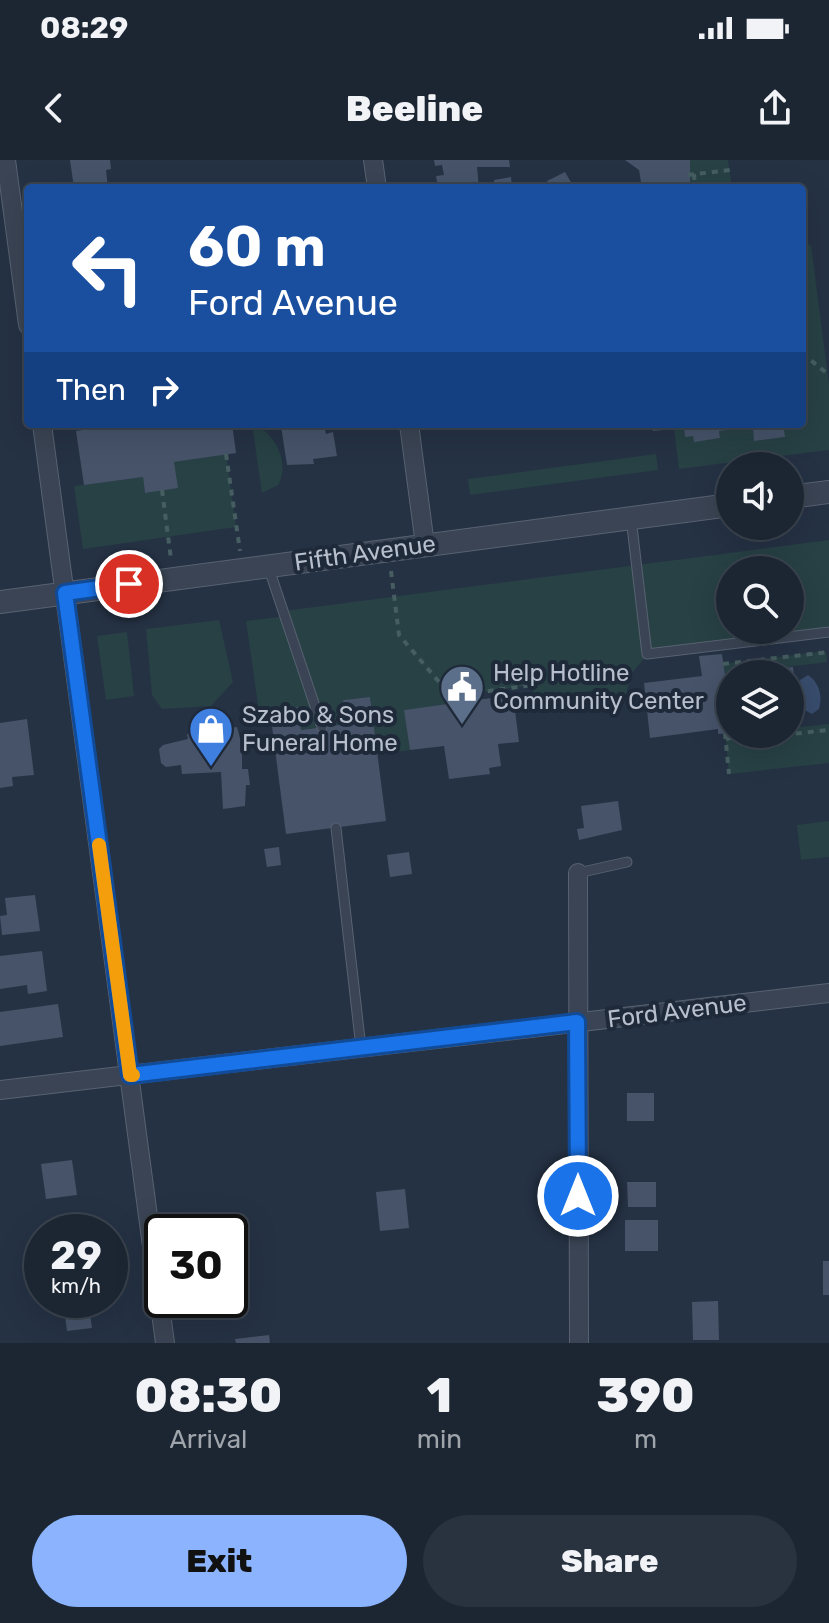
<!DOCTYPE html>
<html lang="en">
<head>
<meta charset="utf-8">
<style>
	:root { --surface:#1c2633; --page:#29323f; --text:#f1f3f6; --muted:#a0a5ac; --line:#3a434e; --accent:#8cb4fe }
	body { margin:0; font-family:Rubik,sans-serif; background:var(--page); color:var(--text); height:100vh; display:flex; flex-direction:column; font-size:30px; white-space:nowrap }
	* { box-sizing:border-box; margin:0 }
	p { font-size:26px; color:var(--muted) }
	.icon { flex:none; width:44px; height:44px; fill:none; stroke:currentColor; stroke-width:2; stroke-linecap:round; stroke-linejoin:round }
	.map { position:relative; height:1183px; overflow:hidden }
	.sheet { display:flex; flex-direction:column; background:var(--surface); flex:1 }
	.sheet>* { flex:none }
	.banner { position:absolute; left:24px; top:24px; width:782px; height:244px; border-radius:8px; box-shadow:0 8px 32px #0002,0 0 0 2px var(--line); background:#1a4fa0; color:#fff; overflow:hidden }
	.controls { position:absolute; left:716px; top:292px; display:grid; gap:16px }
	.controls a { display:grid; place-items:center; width:88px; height:88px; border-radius:50%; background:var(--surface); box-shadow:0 8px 32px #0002,0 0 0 2px var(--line); font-size:40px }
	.speed { position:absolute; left:24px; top:1054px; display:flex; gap:16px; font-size:40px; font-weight:700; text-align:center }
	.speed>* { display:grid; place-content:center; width:104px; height:104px; border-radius:50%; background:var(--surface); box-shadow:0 8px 32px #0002,0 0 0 2px var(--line); line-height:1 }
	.speed small { font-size:20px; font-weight:400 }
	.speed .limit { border:4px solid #111; border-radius:12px; background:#fff; color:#111 }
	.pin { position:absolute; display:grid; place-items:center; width:68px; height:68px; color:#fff; margin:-34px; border:4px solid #fff; border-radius:50%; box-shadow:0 2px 8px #0007 }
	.me { position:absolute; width:88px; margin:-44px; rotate:0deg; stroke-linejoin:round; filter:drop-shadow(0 0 6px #0008) }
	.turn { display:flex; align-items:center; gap:28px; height:168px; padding:0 32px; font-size:36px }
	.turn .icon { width:104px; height:104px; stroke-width:2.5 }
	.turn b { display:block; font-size:56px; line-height:68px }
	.then { display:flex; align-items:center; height:76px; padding:0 32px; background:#0003; gap:16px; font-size:30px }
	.eta { display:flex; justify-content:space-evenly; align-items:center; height:136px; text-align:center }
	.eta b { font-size:48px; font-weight:800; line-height:56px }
	.primary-button { display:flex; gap:16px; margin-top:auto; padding:16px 32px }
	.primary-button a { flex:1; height:92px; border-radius:48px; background:var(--accent); color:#111; font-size:32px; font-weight:800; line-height:92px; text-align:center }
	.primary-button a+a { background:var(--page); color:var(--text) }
	.status { display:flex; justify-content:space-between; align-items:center; height:56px; padding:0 40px; background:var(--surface); direction:ltr }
	.status svg { height:22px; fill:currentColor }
	header { display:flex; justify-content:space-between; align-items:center; height:104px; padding:0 32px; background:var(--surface); font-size:36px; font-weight:800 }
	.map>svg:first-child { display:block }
	.green { fill:#274145; fill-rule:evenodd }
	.water { fill:#384c6c }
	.building { fill:#465369 }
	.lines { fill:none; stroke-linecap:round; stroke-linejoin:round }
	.service-casing { stroke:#586271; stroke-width:11 }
	.minor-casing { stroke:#586271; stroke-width:20 }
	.tertiary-casing { stroke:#586271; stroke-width:24 }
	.path { stroke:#465e61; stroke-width:4; stroke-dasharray:6 6; stroke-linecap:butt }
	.service { stroke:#3a4454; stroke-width:9 }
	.minor { stroke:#3a4454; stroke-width:18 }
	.tertiary { stroke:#3a4454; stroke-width:22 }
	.route-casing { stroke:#114b97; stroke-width:20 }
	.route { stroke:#1a73e8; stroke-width:14 }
	.slow { stroke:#f59e0b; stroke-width:14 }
	.labels { text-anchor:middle; stroke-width:8; stroke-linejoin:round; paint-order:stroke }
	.street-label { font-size:24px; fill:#b7bfcd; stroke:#1e2939 }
	.poi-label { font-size:24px; fill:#b7bfcd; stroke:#1e2939; text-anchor:start }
</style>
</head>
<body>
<div class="status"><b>08:29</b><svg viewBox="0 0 49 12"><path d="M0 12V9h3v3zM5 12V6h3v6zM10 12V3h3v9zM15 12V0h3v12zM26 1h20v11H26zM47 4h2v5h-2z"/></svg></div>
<header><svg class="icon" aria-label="back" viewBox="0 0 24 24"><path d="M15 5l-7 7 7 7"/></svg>Beeline<svg class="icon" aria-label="share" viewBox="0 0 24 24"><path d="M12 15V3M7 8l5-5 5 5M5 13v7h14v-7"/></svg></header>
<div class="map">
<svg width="829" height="1183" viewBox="0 0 829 1183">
	<rect width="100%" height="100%" fill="#253244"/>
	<!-- green -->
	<g class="green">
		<polygon points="690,0 728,0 732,28 690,28"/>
		<polygon points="811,85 829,224 829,290 679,309 674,269 684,268 685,276 693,276 694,281 720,278 719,271 753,267 755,281 784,277 783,264 802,264 802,86"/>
		<path d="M252,264C274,271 291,303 278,325L262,333Z"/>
		<polygon points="226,294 236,367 83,389 74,326 143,317 145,332 174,302"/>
		<polygon points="656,294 658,310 470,335 468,319"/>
		<path d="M829,380V472L648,494L631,514L626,535L609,538L607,529L533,539V525L453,536L457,543L405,550L410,590L377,595L370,537L343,540L346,564L301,570L297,547L259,552L246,461L286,456L284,451ZM730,410H790V470H730Z"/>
		<polygon points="219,460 233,522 211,546 162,549 152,535 146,469"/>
		<polygon points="127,472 134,536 106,540 97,476"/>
		<polygon points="818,492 826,492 827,502 725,515 723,504"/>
		<polygon points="829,564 829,603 729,614 725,573 790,574 790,568"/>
		<polygon points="829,661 829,697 801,700 797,665"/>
	</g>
	<!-- water -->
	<path class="water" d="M808,515C819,522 823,536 819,549L812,554L803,549L800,520Z"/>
	<!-- building -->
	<g class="building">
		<polygon points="70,0 110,0 111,9 106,10 108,28 74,28"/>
		<polygon points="434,0 509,0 510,7 477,7 479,28 438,28 436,16 444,15 442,5 435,6"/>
		<polygon points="625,0 690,0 690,28 642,28 639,10"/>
		<polygon points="565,12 572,24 551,28 547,21"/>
		<polygon points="511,17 512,28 480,28 494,24 494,20"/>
		<polygon points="124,264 232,264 236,293 174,302 178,328 145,333 143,317 84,325 76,271"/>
		<polygon points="309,264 310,268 324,266 326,274 333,272 337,296 313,299 314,304 287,305 281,266"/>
		<polygon points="652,264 783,264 785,277 754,281 753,267 719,271 720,278 694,282 693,276 685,277 684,268 653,271"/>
		<polygon points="722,494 725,515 730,515 730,573 718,574 718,569 650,578 644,523 702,516 699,496"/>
		<polygon points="793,507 800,559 790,561 790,514 749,512"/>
		<polygon points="513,535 519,582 498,584 501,606 489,608 490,614 449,619 444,586 410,590 404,550"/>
		<polygon points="370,537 386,661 286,674 270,551 298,547 301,570 346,564 343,540"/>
		<polygon points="27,559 34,615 12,617 13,626 0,628 0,563"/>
		<polygon points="237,567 242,586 242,609 248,609 250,625 246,625 245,646 223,649 221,612 182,614 181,605 166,607 161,603 159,589 163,585 188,579 187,574"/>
		<polygon points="618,641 622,670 579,680 577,669 584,668 581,646"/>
		<polygon points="279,687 281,705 267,707 264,689"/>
		<polygon points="409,692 412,714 390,717 387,695"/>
		<polygon points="35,735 40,771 2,775 0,756 7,755 5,738"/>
		<polygon points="42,791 47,831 28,834 27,825 0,829 0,796"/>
		<polygon points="58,844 63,877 0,886 0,852"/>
		<rect x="627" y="933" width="27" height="28"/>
		<polygon points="72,1000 77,1035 46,1039 41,1004"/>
		<polygon points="627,1022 656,1022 656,1047 628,1047"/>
		<polygon points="405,1029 409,1068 380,1071 376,1032"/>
		<rect x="625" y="1060" width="33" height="31"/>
		<rect x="823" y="1101" width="6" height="34"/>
		<polygon points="63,1140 88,1140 92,1168 67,1171"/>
		<polygon points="718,1141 719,1180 693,1180 692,1142"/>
		<polygon points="269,1175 270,1183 236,1183 235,1179"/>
	</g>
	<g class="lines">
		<!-- service casing -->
		<g class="service-casing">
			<g id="service">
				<polyline points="631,358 647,494 829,472"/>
				<polyline points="268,406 322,567"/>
				<polyline points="336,668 361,888"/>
				<polyline points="578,713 627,702"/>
			</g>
		</g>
		<!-- minor casing -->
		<g class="minor-casing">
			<g id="minor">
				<polyline points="6,0 28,165"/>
				<polyline points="373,0 377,28"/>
				<polyline points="42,264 165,1183"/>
				<polyline points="409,264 425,385"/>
				<polyline points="578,713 579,1183"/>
				<polyline points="0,930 829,833"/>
			</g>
		</g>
		<!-- tertiary casing -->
		<g class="tertiary-casing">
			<g id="tertiary">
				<polyline points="790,337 829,332"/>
				<polyline points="0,442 730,345"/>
			</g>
		</g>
		<!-- path -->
		<g class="path">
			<polyline points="694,14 695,28"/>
			<polyline points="688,15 730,10"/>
			<polyline points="802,193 829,215"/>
			<polyline points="226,294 240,391"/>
			<polyline points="162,330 171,399"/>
			<polyline points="391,411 399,475 457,543"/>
			<polyline points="723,504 829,492"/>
			<polyline points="452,536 533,525"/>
			<polyline points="725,573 729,614"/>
			<polyline points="763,574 763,577 829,570"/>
			<polyline points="726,579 752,574"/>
		</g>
		<!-- service -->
		<use href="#service" class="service"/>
		<!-- minor -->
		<use href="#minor" class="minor"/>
		<!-- tertiary -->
		<use href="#tertiary" class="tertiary"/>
	</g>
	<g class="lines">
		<!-- route casing -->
		<g class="route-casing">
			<polyline id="route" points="129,424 65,433 130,915 577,862 578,1036"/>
		</g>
		<!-- route -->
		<use href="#route" class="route"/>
		<!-- slow -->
		<polyline class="slow" points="99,685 130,915 133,915"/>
	</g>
	<!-- icons -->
	<defs>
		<g id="civic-pin" transform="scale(2.3)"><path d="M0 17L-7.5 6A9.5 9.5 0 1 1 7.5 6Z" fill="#5c6f8a" stroke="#1e2939"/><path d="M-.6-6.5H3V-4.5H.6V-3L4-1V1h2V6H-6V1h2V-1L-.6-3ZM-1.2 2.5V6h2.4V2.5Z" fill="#fff"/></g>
		<g id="shop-pin" transform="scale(2.3)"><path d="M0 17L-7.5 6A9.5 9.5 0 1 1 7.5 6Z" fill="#3f7fe0" stroke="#1e2939"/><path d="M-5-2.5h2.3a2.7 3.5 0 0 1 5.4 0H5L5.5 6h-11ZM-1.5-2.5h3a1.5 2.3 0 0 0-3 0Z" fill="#fff"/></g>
	</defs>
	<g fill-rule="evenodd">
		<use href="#civic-pin" x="462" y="527"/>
		<use href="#shop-pin" x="211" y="569"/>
	</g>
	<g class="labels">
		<!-- street labels -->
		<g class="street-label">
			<text transform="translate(365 393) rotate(-8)" y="8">Fifth Avenue</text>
			<text transform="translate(677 851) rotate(-7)" y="8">Ford Avenue</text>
		</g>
		<!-- poi labels -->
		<g class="poi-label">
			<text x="493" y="521">Help Hotline<tspan x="493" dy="28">Community Center</tspan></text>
			<text x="242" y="563">Szabo &amp; Sons<tspan x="242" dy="28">Funeral Home</tspan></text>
		</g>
	</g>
</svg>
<div class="controls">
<a><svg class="icon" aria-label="sound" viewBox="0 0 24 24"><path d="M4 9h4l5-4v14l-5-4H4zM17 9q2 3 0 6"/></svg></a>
<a><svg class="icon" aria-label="search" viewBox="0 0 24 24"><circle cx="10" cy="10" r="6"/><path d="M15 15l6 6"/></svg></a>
<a><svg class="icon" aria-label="layers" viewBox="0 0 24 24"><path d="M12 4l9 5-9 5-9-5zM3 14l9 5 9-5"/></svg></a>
</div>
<div class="speed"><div>29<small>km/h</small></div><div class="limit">30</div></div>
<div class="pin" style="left:129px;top:424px;background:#d93025"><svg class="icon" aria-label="arrive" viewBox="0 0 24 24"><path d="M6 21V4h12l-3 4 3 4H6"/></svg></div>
<svg class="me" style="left:578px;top:1036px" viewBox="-20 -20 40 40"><circle r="17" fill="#1a73e8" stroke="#fff" stroke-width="3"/><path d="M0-11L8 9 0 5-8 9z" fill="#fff"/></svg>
<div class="banner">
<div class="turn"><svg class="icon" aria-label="left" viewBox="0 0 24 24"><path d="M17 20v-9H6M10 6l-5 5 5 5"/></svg><div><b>60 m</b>Ford Avenue</div></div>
<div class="then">Then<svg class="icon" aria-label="right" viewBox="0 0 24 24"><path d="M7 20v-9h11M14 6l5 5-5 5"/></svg></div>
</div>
</div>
<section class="sheet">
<div class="eta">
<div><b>08:30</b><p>Arrival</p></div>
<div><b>1</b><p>min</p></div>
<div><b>390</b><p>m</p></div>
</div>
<div class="primary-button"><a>Exit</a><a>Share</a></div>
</section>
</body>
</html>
